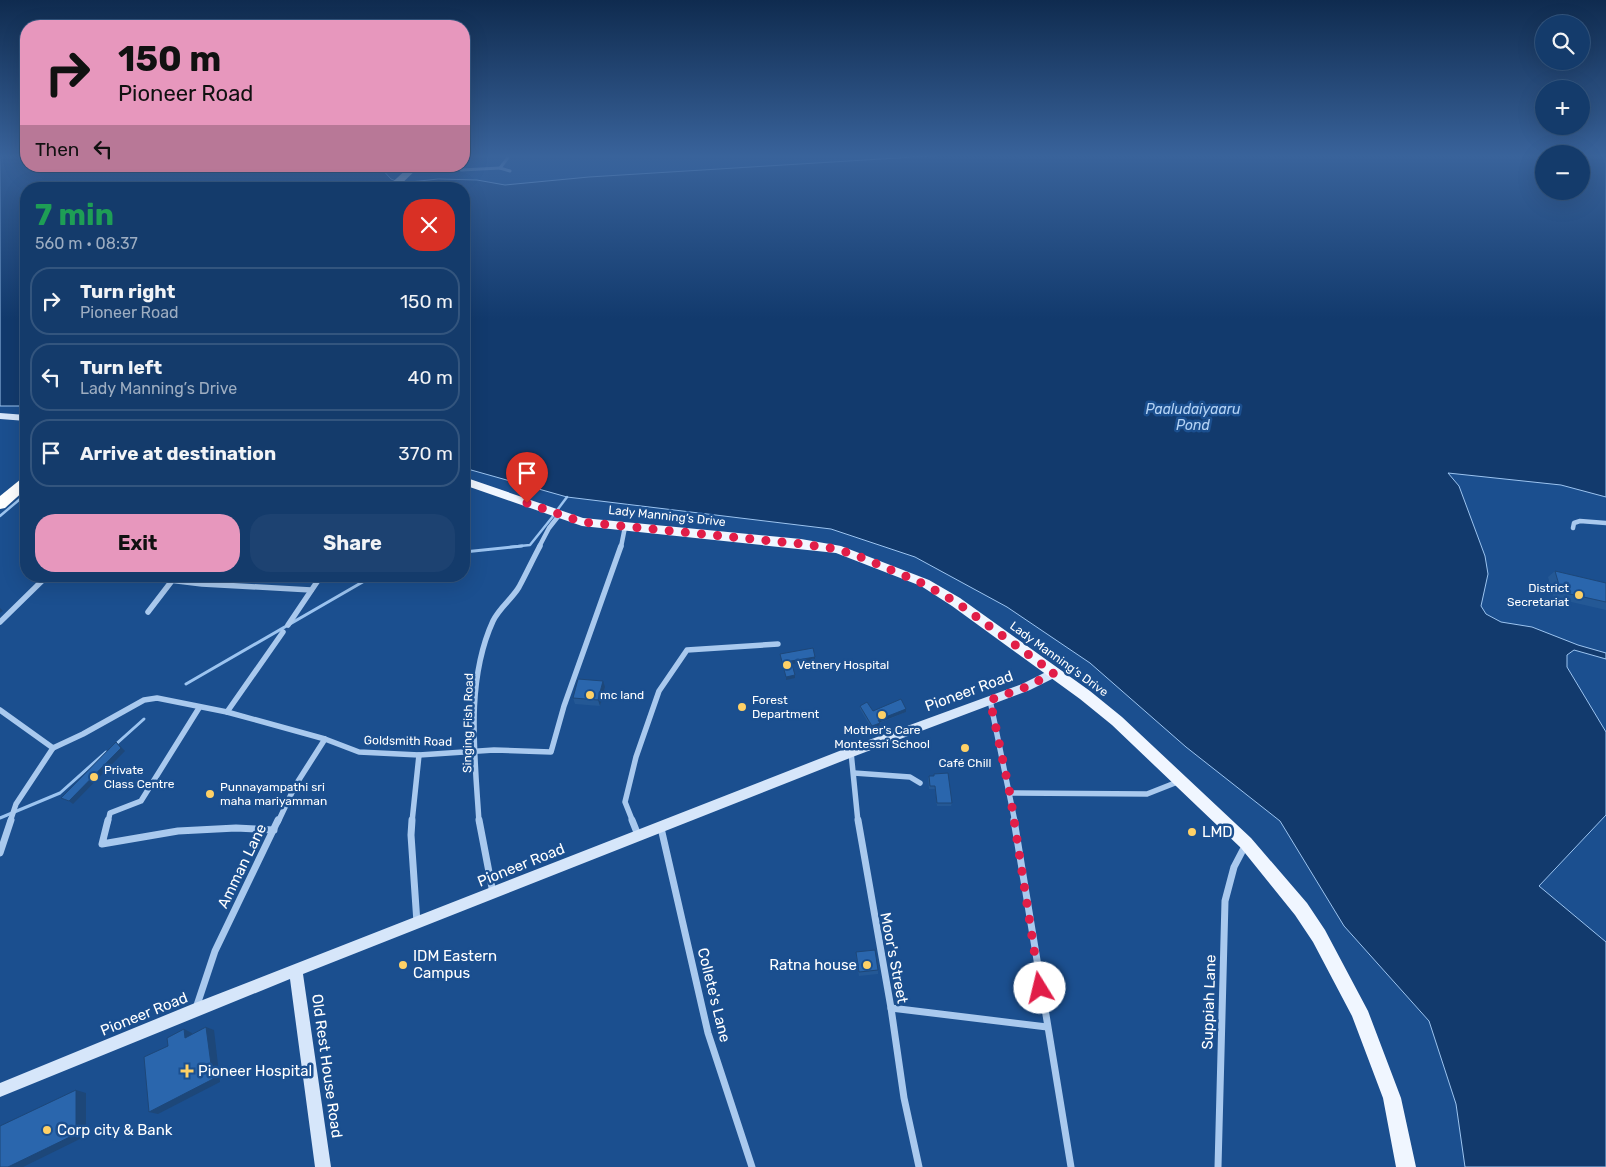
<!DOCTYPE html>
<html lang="en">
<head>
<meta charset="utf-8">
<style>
	:root { --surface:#143b6b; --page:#1d4271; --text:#f1f3f6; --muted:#9dadc1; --line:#33557e; --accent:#e797bd }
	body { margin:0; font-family:Rubik,sans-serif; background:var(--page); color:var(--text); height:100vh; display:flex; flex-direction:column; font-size:19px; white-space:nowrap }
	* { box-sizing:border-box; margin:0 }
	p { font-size:16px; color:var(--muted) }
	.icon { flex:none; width:28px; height:28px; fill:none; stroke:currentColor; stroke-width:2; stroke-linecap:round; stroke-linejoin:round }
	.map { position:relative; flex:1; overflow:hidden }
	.details { position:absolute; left:20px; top:182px; width:450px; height:400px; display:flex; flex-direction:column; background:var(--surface); border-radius:20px; box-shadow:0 5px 20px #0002,0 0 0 1px var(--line) }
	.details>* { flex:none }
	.banner { position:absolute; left:20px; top:20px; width:450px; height:152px; border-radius:20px; box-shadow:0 5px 20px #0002,0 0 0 1px var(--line); background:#e797bd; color:#111; overflow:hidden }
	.controls { position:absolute; left:1535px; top:15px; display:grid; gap:10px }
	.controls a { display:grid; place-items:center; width:55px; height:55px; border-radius:50%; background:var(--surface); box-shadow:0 5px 20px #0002,0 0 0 1px var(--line); font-size:25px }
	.pin { position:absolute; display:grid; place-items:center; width:42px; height:42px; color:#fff; margin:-51px -21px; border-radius:50% 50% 50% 0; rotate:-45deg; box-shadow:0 0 5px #0007 }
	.pin .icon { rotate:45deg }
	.me { position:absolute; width:55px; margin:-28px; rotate:351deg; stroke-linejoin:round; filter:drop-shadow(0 0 4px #0008) }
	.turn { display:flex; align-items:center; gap:18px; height:105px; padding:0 15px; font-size:22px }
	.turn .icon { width:65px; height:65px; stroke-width:2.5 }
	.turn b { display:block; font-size:35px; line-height:42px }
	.then { display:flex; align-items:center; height:48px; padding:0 15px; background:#0003; gap:10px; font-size:19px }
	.round { display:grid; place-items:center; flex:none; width:52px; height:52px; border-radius:20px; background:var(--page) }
	.headline { display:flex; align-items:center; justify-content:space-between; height:85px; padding:0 15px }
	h1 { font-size:30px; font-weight:700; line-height:38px; color:#1e9e55 }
	.primary-button { display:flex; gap:10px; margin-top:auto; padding:10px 15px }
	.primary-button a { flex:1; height:58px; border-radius:20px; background:var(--accent); color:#111; font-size:20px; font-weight:700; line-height:58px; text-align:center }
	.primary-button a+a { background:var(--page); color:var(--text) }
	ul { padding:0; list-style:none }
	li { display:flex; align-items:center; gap:15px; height:68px; margin:0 10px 8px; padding:0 5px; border:2px solid var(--line); border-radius:20px }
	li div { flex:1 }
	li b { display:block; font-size:19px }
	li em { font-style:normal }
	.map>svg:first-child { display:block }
	.water { fill:#123a6d; stroke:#9cc4f0 }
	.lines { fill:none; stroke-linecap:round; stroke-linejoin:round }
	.stream-far1 { stroke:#9cc4f0; stroke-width:2.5 }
	.stream { stroke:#9cc4f0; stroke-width:3 }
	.street-far3 { stroke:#a9c9ee; stroke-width:3 }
	.street-far2 { stroke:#a9c9ee; stroke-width:4.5 }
	.street-far1 { stroke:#a9c9ee; stroke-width:5.5 }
	.street { stroke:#a9c9ee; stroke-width:7 }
	.secondary { fill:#d6e6fa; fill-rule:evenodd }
	.primary { fill:#f0f6ff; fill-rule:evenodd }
	.highway { fill:#fff; fill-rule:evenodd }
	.wall { fill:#245895 }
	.shaded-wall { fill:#1d4779 }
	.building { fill:#2a66ad; stroke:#1d4779 }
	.route { stroke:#e11d48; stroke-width:9; stroke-dasharray:0 16.2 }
	.poi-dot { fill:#ffd166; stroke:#1b4f8f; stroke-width:2 }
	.labels { text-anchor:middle; stroke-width:5; stroke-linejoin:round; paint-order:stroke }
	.street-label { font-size:12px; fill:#fff; stroke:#1b4f8f }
	.poi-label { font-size:12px; fill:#fff; stroke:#1b4f8f; text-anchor:start }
	.water-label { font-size:14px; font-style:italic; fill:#b5d3f5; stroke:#1b4f8f }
	.near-street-label { font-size:15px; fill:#fff; stroke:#1b4f8f }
	.near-poi-label { font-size:15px; fill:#fff; stroke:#1b4f8f; text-anchor:start }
</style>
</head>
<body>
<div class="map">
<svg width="1606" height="1167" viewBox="0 0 1606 1167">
	<rect width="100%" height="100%" fill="#1b4f8f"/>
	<!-- water -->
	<polygon class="water" points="0,155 26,155 26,166 379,166 391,179 401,183 438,179 477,180 505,185 589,177 946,155 1544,155 1544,191 1581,191 1581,155 1606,155 1606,497 1561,485 1448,473 1459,486 1485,556 1488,574 1481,606 1486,614 1501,622 1532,627 1578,645 1606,653 1606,659 1574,650 1567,655 1567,667 1606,732 1606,815 1539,886 1606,942 1606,1167 1465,1167 1456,1104 1429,1021 1344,926 1280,821 1186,747 1090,663 1007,607 915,557 831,529 567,497 464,468 464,189 26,189 26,406 0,406"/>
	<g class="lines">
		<!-- stream-far1 -->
		<g class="stream-far1">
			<polyline points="558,509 567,497"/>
			<polyline points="0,516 26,494"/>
			<polyline points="510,547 530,545 554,515"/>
		</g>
		<!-- stream -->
		<g class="stream">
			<polyline points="464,552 522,546"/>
			<polyline points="186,684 373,576"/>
			<polyline points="115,745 144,719"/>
			<polyline points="0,818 60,793 106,752"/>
		</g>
		<!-- street-far3 -->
		<g class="street-far3">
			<polyline points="510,155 500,168 510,171"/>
			<polyline points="461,170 500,168"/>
		</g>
		<!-- street-far2 -->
		<g class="street-far2">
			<polyline points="1573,528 1574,523 1580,521 1606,523"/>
			<polyline points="539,547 549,528 560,514"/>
			<polyline points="621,547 625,527"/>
		</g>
		<!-- street-far1 -->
		<g class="street-far1">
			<polyline points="136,576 202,584 311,590"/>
			<polyline points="148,612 171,582"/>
			<polyline points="0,622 47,576"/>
			<polyline points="288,625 321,576"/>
			<polyline points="990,700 1015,822"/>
			<polyline points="0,710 53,748 83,734 144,700 157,698 227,712 325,739 359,752 419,755 494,750 551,752 564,706 621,546"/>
			<polyline points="227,712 283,632"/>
			<polyline points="851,752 858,822"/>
			<polyline points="854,773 910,777 920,783"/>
			<polyline points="1010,793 1147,794 1180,781"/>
			<polyline points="10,822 16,804 53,748"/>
			<polyline points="108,822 110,813 141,801 199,708"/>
			<polyline points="278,822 295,786 325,739"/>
			<polyline points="412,822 419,755"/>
			<path d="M479,822C475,756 465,682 493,621C499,608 512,599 519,587C526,574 533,559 540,546"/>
			<polyline points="633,822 625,802 636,757 659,691 687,650 778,644"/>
		</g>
		<!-- street -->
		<g class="street">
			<polyline points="108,820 102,844 178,831 236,828 274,830"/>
			<polyline points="412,820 411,835 417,923"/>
			<polyline points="479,820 493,893"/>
			<polyline points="632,820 638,835"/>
			<polyline points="858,820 891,1008 904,1098 919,1167"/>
			<polyline points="1014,820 1071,1167"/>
			<polyline points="661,828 708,1033 752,1167"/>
			<polyline points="0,853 11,820"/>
			<polyline points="196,1008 215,951 278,820"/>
			<polyline points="891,1008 1047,1027"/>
			<polyline points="1218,1167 1225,901 1234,867 1246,844"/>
		</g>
		<!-- secondary -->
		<g class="secondary">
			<polygon points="0,413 26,415 26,421 0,419"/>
			<polygon points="1054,668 1058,670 1059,673 1058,676 1030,690 855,756 303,974 331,1167 315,1167 290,979 0,1097 0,1083 195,1003 847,748 1022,684"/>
		</g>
		<!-- primary -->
		<polygon class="primary" points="464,477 583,518 801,539 841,546 929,580 960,598 1090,691 1122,717 1251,838 1307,903 1325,930 1368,1011 1401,1098 1416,1167 1396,1167 1383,1098 1352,1016 1313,942 1295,915 1241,848 1112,725 1080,699 952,606 921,586 836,553 582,526 464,485"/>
		<!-- highway -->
		<g class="highway">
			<polygon points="410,166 420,166 396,189 385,189"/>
			<polygon points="26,477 26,489 5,508 0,509 0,496 21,479"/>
		</g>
	</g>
	<!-- wall -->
	<g class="wall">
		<polygon points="1555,571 1606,583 1606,610 1554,598 1548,577"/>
		<polygon points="605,687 600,706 575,704 573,698"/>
		<polygon points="860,706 873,711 906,712 880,723 879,726 872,729 860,709"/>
		<polygon points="934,774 952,803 951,806 937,806 935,789 929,789 928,779 929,776 933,776"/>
		<polygon points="856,952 878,970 878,974 859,976 856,957"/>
	</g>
	<!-- shaded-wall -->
	<g class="shaded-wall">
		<polygon points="0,608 3,611 0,613"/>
		<polygon points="815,657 815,660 792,664 791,661"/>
		<polygon points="795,675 795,678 786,680 786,677"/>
		<polygon points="603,681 605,687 600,706 598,700"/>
		<polygon points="906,709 906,712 878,723 878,720"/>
		<polygon points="880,723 879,726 872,729 872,726"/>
		<polygon points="116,742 125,751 73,804 69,801"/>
		<polygon points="206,1027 214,1030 220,1082 158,1114 149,1112"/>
		<polygon points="184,1029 192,1033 192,1041 185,1038"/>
		<polygon points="76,1090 86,1093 86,1136 23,1167 8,1167"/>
	</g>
	<!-- building -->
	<g class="building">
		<polygon points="1555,571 1606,583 1606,602 1561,592"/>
		<polygon points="813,648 815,657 791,661 795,675 786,677 780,654"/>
		<polygon points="578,679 603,681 598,700 573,698"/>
		<polygon points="901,699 906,709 878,720 880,723 872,726 860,706 867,702 873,711"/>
		<polygon points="116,742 121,748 69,801 61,798"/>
		<polygon points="948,773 952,803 937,803 935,786 930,786 929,776 934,776 934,774"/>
		<polygon points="875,950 878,970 859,972 856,952"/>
		<polygon points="206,1027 213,1079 149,1112 144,1057 168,1046 167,1038 184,1029 185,1038"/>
		<polygon points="76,1090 76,1134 8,1167 0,1167 0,1126"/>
	</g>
	<!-- sky -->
	<linearGradient id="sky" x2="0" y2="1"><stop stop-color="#0f2b4f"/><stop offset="0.49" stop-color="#39639b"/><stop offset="1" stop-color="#39639b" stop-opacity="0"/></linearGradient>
	<rect width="1606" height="319" fill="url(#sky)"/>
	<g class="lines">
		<!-- route -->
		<polyline class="route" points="527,503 582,522 802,544 837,549 863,558 924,584 956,602 1054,673 1026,687 990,700 1010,794 1040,988"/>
	</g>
	<!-- markers -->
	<g class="poi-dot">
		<circle cx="1579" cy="595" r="5"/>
		<circle cx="787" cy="665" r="5"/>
		<circle cx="590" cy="695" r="5"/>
		<circle cx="742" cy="707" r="5"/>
		<circle cx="882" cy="715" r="5"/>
		<circle cx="965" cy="748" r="5"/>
		<circle cx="94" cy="777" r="5"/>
		<circle cx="210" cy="794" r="5"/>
		<circle cx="1192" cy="832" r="5"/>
		<circle cx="403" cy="965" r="5"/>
		<circle cx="867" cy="965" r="5"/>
		<path d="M184.5 1063.5h5v5h5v5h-5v5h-5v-5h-5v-5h5z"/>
		<circle cx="47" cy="1130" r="5"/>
	</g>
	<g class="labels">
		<!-- street labels -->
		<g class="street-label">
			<text transform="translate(667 516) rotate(6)" y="4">Lady Manning’s Drive</text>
			<text transform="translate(1059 659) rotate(36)" y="4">Lady Manning’s Drive</text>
			<text transform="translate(468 723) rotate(-89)" y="4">Singing Fish Road</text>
			<text transform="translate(408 741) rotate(1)" y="4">Goldsmith Road</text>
		</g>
		<!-- poi labels -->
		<g class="poi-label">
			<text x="1569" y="592" text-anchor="end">District<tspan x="1569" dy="14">Secretariat</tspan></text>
			<text x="797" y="669">Vetnery Hospital</text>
			<text x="600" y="699">mc land</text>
			<text x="752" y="704">Forest<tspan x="752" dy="14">Department</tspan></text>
			<text x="882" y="734" text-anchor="middle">Mother's Care<tspan x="882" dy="14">Montessri School</tspan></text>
			<text x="965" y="767" text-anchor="middle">Café Chill</text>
			<text x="104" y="774">Private<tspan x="104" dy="14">Class Centre</tspan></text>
			<text x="220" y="791">Punnayampathi sri<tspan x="220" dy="14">maha mariyamman</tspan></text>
		</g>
		<!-- water labels -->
		<g class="water-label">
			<text x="1193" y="414">Paaludaiyaaru<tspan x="1193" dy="16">Pond</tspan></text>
		</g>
		<!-- near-street labels -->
		<g class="near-street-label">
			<text transform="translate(969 691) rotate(-20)" y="5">Pioneer Road</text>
			<text transform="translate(521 865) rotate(-22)" y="5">Pioneer Road</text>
			<text transform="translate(242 866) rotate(-64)" y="5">Amman Lane</text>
			<text transform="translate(894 958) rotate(79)" y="5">Moor's Street</text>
			<text transform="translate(714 995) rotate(76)" y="5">Collete's Lane</text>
			<text transform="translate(1209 1002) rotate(-88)" y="5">Suppiah Lane</text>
			<text transform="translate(144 1014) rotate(-22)" y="5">Pioneer Road</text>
			<text transform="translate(327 1066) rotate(82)" y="5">Old Rest House Road</text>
		</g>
		<!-- near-poi labels -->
		<g class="near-poi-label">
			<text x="1202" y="837">LMD</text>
			<text x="413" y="961">IDM Eastern<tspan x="413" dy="17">Campus</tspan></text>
			<text x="857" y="970" text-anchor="end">Ratna house</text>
			<text x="198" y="1076">Pioneer Hospital</text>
			<text x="57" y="1135">Corp city &amp; Bank</text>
		</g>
	</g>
</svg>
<div class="controls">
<a><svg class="icon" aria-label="search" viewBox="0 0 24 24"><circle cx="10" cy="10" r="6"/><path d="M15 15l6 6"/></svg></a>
<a>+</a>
<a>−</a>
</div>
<div class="pin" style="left:527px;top:503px;background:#d93025"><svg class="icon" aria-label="arrive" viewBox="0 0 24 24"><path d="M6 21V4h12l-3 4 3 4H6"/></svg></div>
<svg class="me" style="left:1040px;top:988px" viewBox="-20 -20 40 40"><circle r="19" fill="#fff"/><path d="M0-13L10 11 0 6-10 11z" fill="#e11d48"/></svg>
<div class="banner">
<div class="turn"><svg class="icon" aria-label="right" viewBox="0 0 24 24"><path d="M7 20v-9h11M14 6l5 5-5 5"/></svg><div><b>150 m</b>Pioneer Road</div></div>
<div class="then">Then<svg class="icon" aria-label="left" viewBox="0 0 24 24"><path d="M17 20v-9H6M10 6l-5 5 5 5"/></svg></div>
</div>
<section class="details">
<div class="headline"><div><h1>7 min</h1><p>560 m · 08:37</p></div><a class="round" style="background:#d93025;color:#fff"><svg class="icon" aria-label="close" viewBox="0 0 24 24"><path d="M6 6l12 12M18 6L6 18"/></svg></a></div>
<ul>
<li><svg class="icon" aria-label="right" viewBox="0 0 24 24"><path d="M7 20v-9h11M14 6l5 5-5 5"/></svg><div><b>Turn right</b><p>Pioneer Road</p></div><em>150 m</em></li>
<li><svg class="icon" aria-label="left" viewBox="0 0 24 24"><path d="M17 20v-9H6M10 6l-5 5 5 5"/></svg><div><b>Turn left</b><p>Lady Manning’s Drive</p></div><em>40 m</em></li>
<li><svg class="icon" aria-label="arrive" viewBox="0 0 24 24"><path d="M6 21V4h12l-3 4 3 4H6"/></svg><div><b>Arrive at destination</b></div><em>370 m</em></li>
</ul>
<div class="primary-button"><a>Exit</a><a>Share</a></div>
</section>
</div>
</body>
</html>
